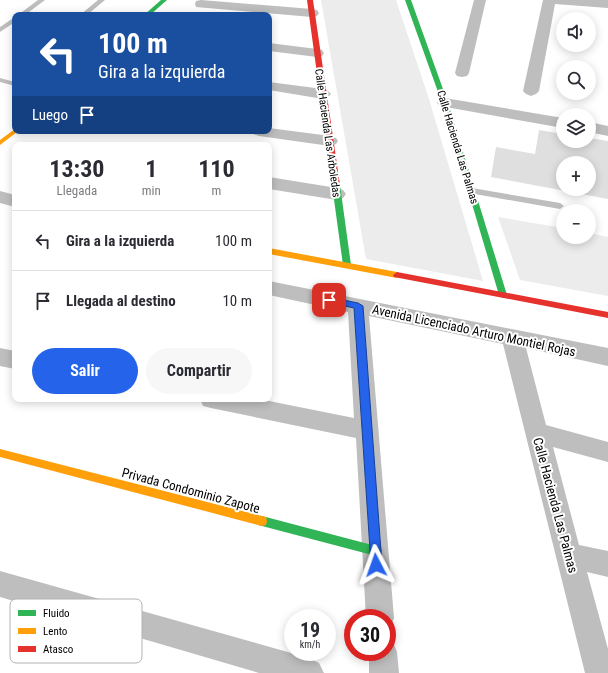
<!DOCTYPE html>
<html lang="es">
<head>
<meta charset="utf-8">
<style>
	:root { --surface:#fff; --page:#f7f7f7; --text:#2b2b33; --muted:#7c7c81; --line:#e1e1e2; --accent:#2563eb }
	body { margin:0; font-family:"Roboto Condensed",sans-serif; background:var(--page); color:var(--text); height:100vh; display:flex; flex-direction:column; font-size:15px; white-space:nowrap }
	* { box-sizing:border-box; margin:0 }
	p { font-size:13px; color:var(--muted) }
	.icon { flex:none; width:22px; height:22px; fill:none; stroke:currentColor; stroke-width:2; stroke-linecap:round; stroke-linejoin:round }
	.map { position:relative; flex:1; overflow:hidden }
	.panel { position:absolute; left:12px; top:142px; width:260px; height:260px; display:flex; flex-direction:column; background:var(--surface); border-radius:8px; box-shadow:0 2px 10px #0003 }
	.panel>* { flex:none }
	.banner { position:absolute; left:12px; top:12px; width:260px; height:122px; border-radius:8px; box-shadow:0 2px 10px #0003; background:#1a4fa0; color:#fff; overflow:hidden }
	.tools { position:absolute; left:556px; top:12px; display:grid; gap:8px }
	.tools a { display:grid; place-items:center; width:40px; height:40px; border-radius:50%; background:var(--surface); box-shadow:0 2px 10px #0003; font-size:20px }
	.speed { position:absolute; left:284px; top:609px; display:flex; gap:8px; font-size:20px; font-weight:700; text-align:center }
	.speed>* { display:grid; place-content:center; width:52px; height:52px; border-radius:50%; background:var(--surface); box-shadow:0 2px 10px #0003; line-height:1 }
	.speed small { font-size:10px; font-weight:400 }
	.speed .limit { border:6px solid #d22; background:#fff; color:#111 }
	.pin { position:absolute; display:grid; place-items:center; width:34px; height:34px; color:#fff; margin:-17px; border-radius:8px; box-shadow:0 2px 6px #0006 }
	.me { position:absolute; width:44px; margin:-22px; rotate:356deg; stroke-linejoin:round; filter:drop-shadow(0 0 3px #0008) }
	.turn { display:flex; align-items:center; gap:14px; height:84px; padding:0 20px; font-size:18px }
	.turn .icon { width:52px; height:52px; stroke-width:2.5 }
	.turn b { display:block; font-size:28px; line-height:34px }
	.then { display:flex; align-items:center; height:38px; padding:0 20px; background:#0003; gap:8px; font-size:15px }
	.eta { display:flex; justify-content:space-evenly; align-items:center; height:68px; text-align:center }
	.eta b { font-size:24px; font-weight:700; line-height:28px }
	.action { display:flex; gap:8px; margin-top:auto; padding:8px 20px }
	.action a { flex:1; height:46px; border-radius:24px; background:var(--accent); color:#fff; font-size:16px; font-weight:700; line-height:46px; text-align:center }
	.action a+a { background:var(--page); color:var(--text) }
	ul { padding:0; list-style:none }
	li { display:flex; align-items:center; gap:12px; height:60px; padding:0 20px; border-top:1px solid var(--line) }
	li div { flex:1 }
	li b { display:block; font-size:15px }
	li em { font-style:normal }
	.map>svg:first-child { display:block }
	.green { fill:#ececec }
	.building { fill:#dfdfdf; fill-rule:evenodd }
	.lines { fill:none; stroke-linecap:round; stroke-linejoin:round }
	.lane { fill:#bebebe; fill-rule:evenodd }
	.street { fill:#bebebe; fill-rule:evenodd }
	.fast { fill:#30b455; fill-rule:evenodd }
	.slow { fill:#ff9f0a; fill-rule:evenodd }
	.jam { fill:#e5322d; fill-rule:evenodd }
	.route { fill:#2563eb; stroke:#184099 }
	.labels { text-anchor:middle; stroke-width:4; stroke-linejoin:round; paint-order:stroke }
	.far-street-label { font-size:11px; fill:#000; stroke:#fff }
	.street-label { font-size:13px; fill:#000; stroke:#fff }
	.key { fill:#fff; stroke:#b2b2b2; stroke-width:1 }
	.key-label { font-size:11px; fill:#000 }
</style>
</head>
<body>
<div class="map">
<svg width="608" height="673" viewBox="0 0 608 673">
	<rect width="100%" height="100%" fill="#fff"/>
	<!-- green -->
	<g class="green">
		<polygon points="321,0 396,0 429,99 483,281 366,259"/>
		<polygon points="498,217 563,228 563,237 589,237 589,233 608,237 608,296 520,280"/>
	</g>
	<!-- building -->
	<path class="building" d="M539,130L563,134V141H589V138L608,141V199L491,177L496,147L535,154ZM563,163H589V189H563Z"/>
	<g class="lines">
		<!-- lane -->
		<g class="lane">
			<polygon points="38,0 45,0 25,15 18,15"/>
			<polygon points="98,0 105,0 87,15 80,15"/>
			<polygon points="15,17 15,22 0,32 0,27"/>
			<polygon points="0,78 15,82 15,86 0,82"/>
			<polygon points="472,188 560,203 564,206 560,209 469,193 468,191 469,189"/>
		</g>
		<!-- street -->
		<g class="street">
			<polygon points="201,0 312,9 317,10 319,13 317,16 312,17 196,7 195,4 196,1"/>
			<polygon points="474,0 486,0 469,73 467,76 462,77 457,76 455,73"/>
			<polygon points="543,0 608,0 608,8 555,4 539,91 536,94 531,96 526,94 523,91"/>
			<polygon points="269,43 317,49 322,50 324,53 322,56 317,57 269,51"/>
			<polygon points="269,82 323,89 328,91 331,94 328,97 323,99 269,90"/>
			<polygon points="445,98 563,118 563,128 440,106 437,103 440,100"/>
			<polygon points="589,122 608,126 608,136 589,132"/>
			<polygon points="269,128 330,136 336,138 338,141 336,144 330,146 259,136 253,134 251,131 269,131"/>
			<polygon points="269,177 337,188 343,190 346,194 343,198 337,200 269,189"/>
			<polygon points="0,191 15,195 15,207 0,203"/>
			<polygon points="269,281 608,348 608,366 526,348 546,425 608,442 608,462 553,447 579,545 608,551 608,577 587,572 608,649 608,673 585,673 503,344 369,316 394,618 390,628 387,629 387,618 366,618 356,438 211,408 203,406 200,399 259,399 354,418 348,312 269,295"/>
			<polygon points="0,348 15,351 15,369 0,366"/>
			<polygon points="0,571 309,658 319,663 324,673 259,673 0,597"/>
			<polygon points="387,639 393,642 397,652 399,673 369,673 369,652 387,652"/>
		</g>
		<!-- fast -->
		<g class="fast">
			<polygon points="161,0 167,0 150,15 144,15"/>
			<polygon points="405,0 411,0 448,103 507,295 506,297 503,298 499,295 442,103"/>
			<polygon points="333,183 339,183 340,185 351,265 347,268 343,265 332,185"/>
			<polygon points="262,516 376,546 380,547 382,551 380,555 376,556 262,526 258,525 257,521 258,517"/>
		</g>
		<!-- slow -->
		<g class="slow">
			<polygon points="15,129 15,131 18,131 17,132 0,145 0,140"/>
			<polygon points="269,248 397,272 401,275 397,278 269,254"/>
			<polygon points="0,449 262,516 266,517 267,521 266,525 262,526 0,457"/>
		</g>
		<!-- jam -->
		<g class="jam">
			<polygon points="307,0 313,0 340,185 336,187 332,185"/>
			<polygon points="397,272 608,312 608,318 394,277 393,275"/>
		</g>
	</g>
	<!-- route -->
	<polygon class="route" points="329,297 358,303 363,306 382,565 381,569 376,570 372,569 371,565 354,308 326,302 324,300 326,298"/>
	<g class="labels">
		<!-- far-street labels -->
		<g class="far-street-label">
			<text transform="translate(328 133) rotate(82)" y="4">Calle Hacienda Las Arboledas</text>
			<text transform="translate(458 147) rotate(73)" y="4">Calle Hacienda Las Palmas</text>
		</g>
		<!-- street labels -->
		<g class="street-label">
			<text transform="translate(474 330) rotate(12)" y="5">Avenida Licenciado Arturo Montiel Rojas</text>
			<text transform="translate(191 490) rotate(15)" y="5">Privada Condominio Zapote</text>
			<text transform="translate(556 505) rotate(75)" y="5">Calle Hacienda Las Palmas</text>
		</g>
	</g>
	<!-- legend -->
	<rect x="10" y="599" width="132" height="64" rx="6" class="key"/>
	<rect x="18" y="610" width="18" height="6" fill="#30b455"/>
	<rect x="18" y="628" width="18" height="6" fill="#ff9f0a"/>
	<rect x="18" y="646" width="18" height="6" fill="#e5322d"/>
	<g class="key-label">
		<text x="43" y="617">Fluido</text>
		<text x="43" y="635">Lento</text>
		<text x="43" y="653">Atasco</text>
	</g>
</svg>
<div class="tools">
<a><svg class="icon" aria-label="sound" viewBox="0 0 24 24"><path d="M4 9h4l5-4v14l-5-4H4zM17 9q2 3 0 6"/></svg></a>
<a><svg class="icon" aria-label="search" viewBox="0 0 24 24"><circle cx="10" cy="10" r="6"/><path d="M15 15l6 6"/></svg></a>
<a><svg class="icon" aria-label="layers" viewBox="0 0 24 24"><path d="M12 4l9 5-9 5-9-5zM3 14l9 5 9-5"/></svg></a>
<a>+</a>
<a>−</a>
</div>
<div class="speed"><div>19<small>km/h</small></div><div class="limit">30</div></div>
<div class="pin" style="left:329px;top:300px;background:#d93025"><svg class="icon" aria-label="arrive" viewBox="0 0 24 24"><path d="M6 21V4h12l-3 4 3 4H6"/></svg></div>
<svg class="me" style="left:376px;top:565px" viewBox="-20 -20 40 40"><path d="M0-17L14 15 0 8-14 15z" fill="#2563eb" stroke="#fff" stroke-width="4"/></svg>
<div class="banner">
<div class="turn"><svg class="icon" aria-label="left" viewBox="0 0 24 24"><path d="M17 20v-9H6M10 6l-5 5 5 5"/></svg><div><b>100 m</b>Gira a la izquierda</div></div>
<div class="then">Luego<svg class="icon" aria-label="arrive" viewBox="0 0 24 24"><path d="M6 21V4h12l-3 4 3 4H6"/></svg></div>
</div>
<section class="panel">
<div class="eta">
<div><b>13:30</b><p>Llegada</p></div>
<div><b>1</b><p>min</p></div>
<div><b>110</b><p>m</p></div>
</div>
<ul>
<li><svg class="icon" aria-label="left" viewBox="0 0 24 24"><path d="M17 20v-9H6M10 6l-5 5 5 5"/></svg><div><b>Gira a la izquierda</b></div><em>100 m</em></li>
<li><svg class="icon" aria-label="arrive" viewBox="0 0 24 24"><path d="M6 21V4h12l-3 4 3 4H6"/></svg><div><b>Llegada al destino</b></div><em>10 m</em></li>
</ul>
<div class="action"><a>Salir</a><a>Compartir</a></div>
</section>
</div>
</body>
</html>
